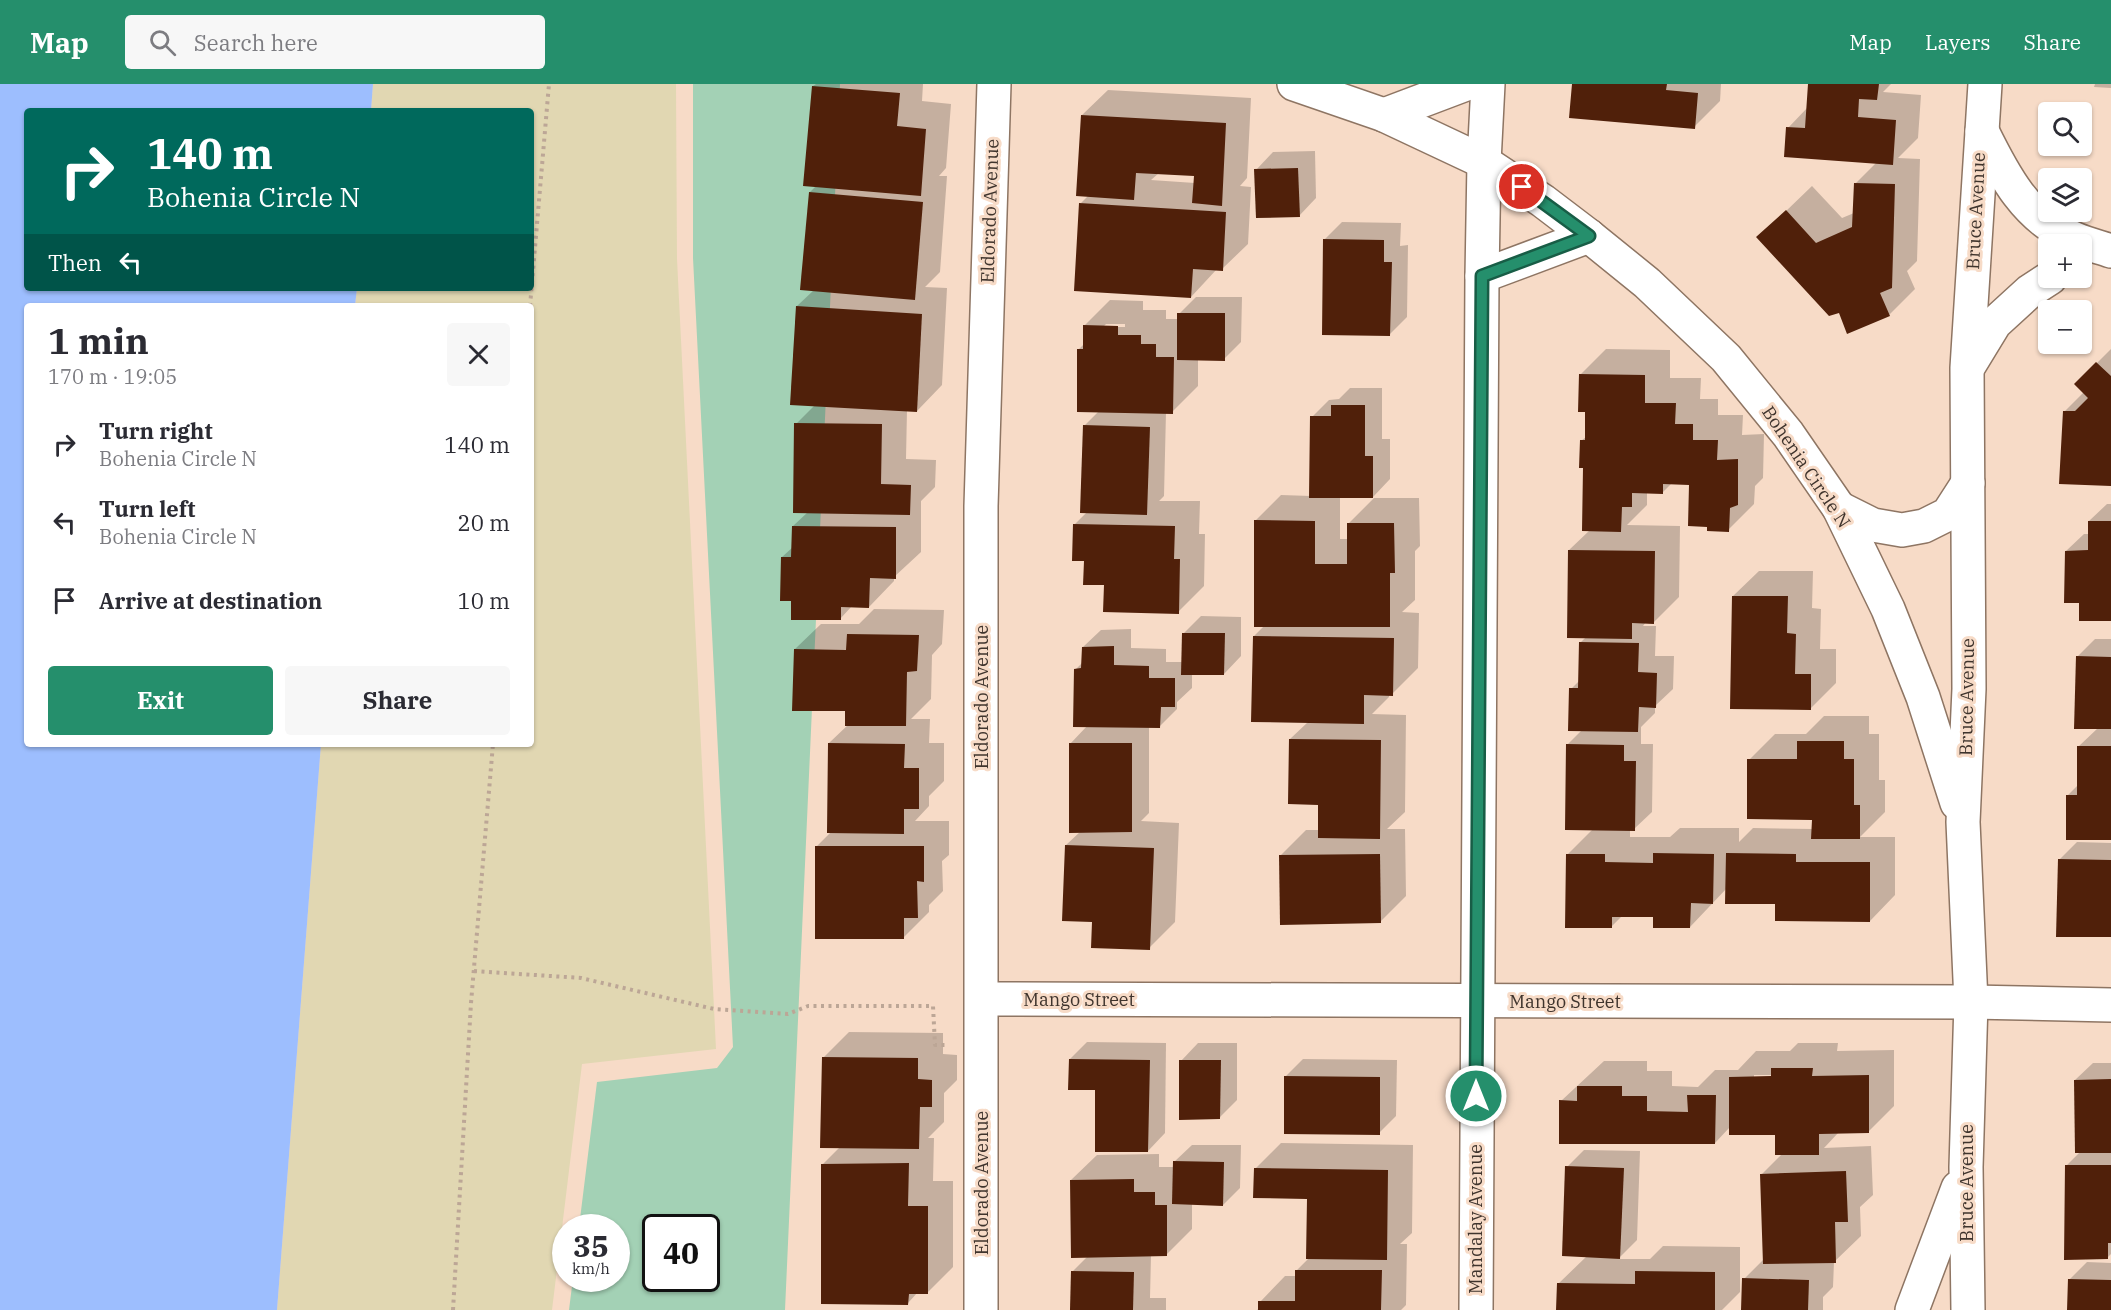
<!DOCTYPE html>
<html lang="en">
<head>
<meta charset="utf-8">
<style>
	:root { --surface:#fff; --page:#f7f7f7; --text:#2b2b33; --muted:#7c7c81; --accent:#258f6c }
	body { margin:0; font-family:"IBM Plex Serif",serif; background:var(--page); color:var(--text); height:100vh; display:flex; flex-direction:column; font-size:22px; white-space:nowrap }
	* { box-sizing:border-box; margin:0 }
	p { font-size:20px; color:var(--muted) }
	.icon { flex:none; width:33px; height:33px; fill:none; stroke:currentColor; stroke-width:2; stroke-linecap:round; stroke-linejoin:round }
	.map { position:relative; flex:1; overflow:hidden }
	.panel { position:absolute; left:24px; top:219px; width:510px; height:444px; display:flex; flex-direction:column; background:var(--surface); border-radius:6px; box-shadow:0 2px 4px #0004 }
	.panel>* { flex:none }
	.top-card { position:absolute; left:24px; top:24px; width:510px; height:183px; border-radius:6px; box-shadow:0 2px 4px #0004; background:#00695c; color:#fff; overflow:hidden }
	.controls { position:absolute; left:2038px; top:18px; display:grid; gap:12px }
	.controls a { display:grid; place-items:center; width:54px; height:54px; border-radius:6px; background:var(--surface); box-shadow:0 2px 4px #0004; font-size:30px }
	.speed { position:absolute; left:552px; top:1130px; display:flex; gap:12px; font-size:30px; font-weight:700; text-align:center }
	.speed>* { display:grid; place-content:center; width:78px; height:78px; border-radius:50%; background:var(--surface); box-shadow:0 2px 4px #0004; line-height:1 }
	.speed small { font-size:15px; font-weight:400 }
	.speed .limit { border:3px solid #111; border-radius:9px; background:#fff; color:#111 }
	.pin { position:absolute; display:grid; place-items:center; width:51px; height:51px; color:#fff; margin:-26px; border:3px solid #fff; border-radius:50%; box-shadow:0 2px 6px #0007 }
	.me { position:absolute; width:66px; margin:-33px; rotate:0deg; stroke-linejoin:round; filter:drop-shadow(0 0 4px #0008) }
	.turn { display:flex; align-items:center; gap:21px; height:126px; padding:0 24px; font-size:27px }
	.turn .icon { width:78px; height:78px; stroke-width:2.5 }
	.turn b { display:block; font-size:42px; line-height:51px }
	.then { display:flex; align-items:center; height:57px; padding:0 24px; background:#0003; gap:12px; font-size:22px }
	.round { display:grid; place-items:center; flex:none; width:63px; height:63px; border-radius:6px; background:var(--page) }
	.headline { display:flex; align-items:center; justify-content:space-between; height:102px; padding:0 24px }
	h1 { font-size:36px; font-weight:800; line-height:45px }
	.cta { display:flex; gap:12px; margin-top:auto; padding:12px 24px }
	.cta a { flex:1; height:69px; border-radius:6px; background:var(--accent); color:#fff; font-size:24px; font-weight:800; line-height:69px; text-align:center }
	.cta a+a { background:var(--page); color:var(--text) }
	ul { padding:0; list-style:none }
	li { display:flex; align-items:center; gap:18px; height:78px; padding:0 24px }
	li div { flex:1 }
	li b { display:block; font-size:22px }
	li em { font-style:normal }
	header { display:flex; align-items:center; gap:36px; box-sizing:border-box; height:84px; padding:0 30px; background:var(--accent); color:#fff }
	header strong { font-size:28px }
	nav { display:flex; gap:33px; margin-inline-start:auto; font-size:21px }
	.search { width:420px; height:54px; background:var(--page); display:flex; align-items:center; gap:15px; box-sizing:border-box; padding:0 21px; border-radius:6px; color:var(--muted); font-size:22px }
	.map>svg:first-child { display:block }
	.green { fill:#a3d1b5; fill-rule:evenodd }
	.sand { fill:#e1d7b2 }
	.water { fill:#9dbefe }
	.shadow { fill:#0003; fill-rule:evenodd }
	.building { fill:#50200a }
	.lines { fill:none; stroke-linecap:round; stroke-linejoin:round }
	.minor-casing { stroke:#8e7563; stroke-width:36 }
	.path { stroke:#bca696; stroke-width:4; stroke-dasharray:3 4.5; stroke-linecap:butt }
	.minor { stroke:#fff; stroke-width:33 }
	.route-casing { stroke:#185d46; stroke-width:15 }
	.route { stroke:#258f6c; stroke-width:10 }
	.labels { text-anchor:middle; stroke-width:6; stroke-linejoin:round; paint-order:stroke }
	.street-label { font-size:18px; fill:#3f342d; stroke:#f7dbc7 }
</style>
</head>
<body>
<header>
<strong>Map</strong>
<div class="search"><svg class="icon" aria-label="search" viewBox="0 0 24 24"><circle cx="10" cy="10" r="6"/><path d="M15 15l6 6"/></svg>Search here</div>
<nav><a>Map</a><a>Layers</a><a>Share</a></nav>
</header>
<div class="map">
<svg width="2111" height="1226" viewBox="0 0 2111 1226">
	<rect width="100%" height="100%" fill="#f7dbc7"/>
	<!-- green -->
	<path class="green" d="M693,0H840L785,1226H569L573,1194H616V1143H579L597,998L717,984L733,963L693,174ZM656,1143H706V1194H656Z"/>
	<!-- sand -->
	<polygon class="sand" points="373,0 676,0 677,175 716,965 582,980 552,1226 277,1226 321,660 531,660 531,222 355,222 357,204 531,204 531,27 371,27"/>
	<!-- water -->
	<polygon class="water" points="0,0 373,0 371,27 27,27 27,204 357,204 355,222 27,222 27,660 321,660 277,1226 0,1226"/>
	<!-- shadow -->
	<g class="shadow">
		<polygon points="816,0 923,0 922,17 951,20 946,84 939,92 947,92 940,188 925,203 947,204 942,301 917,327 907,326 906,375 936,376 935,403 921,417 921,468 894,493 894,497 869,523 852,522 840,535 793,516 782,473 793,463 793,442 808,428 796,340 815,321 797,222 814,206 810,108 817,101 813,2"/>
		<polygon points="1574,0 1721,0 1720,17 1694,43"/>
		<polygon points="1810,0 1891,0 1883,8 1921,11 1918,54 1898,74 1920,75 1917,177 1907,187 1915,205 1889,231 1840,227 1758,154 1812,102 1842,134 1854,129 1856,99 1877,78 1788,44 1808,23"/>
		<polygon points="2095,0 2111,0 2111,4 2094,3"/>
		<path d="M1108,6L1251,14L1247,94L1240,102L1251,103L1248,160L1222,185H1217L1191,213L1081,119L1089,111L1082,31ZM1159,89L1195,91V99L1151,96Z"/>
		<polygon points="1315,67 1316,114 1299,132 1256,86 1273,68"/>
		<polygon points="1342,138 1401,139 1400,162 1408,161 1407,233 1389,251 1325,155"/>
		<path d="M1196,213H1242L1241,258L1224,275H1198V302L1172,328H1166L1164,412L1159,417H1200L1199,450H1205L1204,502L1178,528L1105,500L1085,475L1074,441L1087,428L1084,342L1099,327L1079,265L1084,260V242L1110,216L1143,217V226H1166V235H1179V230ZM1106,240H1125V243H1103Z"/>
		<polygon points="1606,265 1670,266 1670,294 1701,294 1700,315 1718,315 1718,331 1743,331 1742,351 1764,350 1763,394 1755,402 1754,420 1728,446 1691,400 1672,399 1662,409 1647,408 1647,421 1627,441 1680,442 1679,513 1654,538 1646,538 1643,542 1656,542 1655,572 1674,572 1673,605 1655,622 1655,629 1641,643 1641,660 1653,660 1652,728 1634,745 1630,745 1630,753 1670,753 1680,744 1739,744 1739,758 1753,744 1813,745 1813,735 1749,676 1775,650 1806,650 1824,632 1869,632 1869,650 1879,650 1879,696 1885,696 1885,728 1860,753 1895,753 1895,811 1870,837 1777,819 1727,804 1690,843 1655,832 1622,832 1611,843 1568,770 1593,745 1567,661 1583,645 1571,605 1580,596 1581,558 1586,553 1569,466 1590,446 1581,357 1587,352 1587,327 1580,291"/>
		<polygon points="2111,265 2111,401 2064,328 2084,308 2076,300"/>
		<polygon points="1350,304 1382,304 1382,355 1390,355 1390,395 1373,413 1340,413 1340,455 1349,455 1349,439 1374,414 1419,414 1420,462 1415,467 1415,516 1402,528 1419,529 1418,584 1392,610 1389,610 1389,613 1372,630 1406,631 1405,728 1387,745 1405,745 1406,812 1380,838 1280,772 1306,746 1320,746 1320,720 1290,655 1308,638 1254,552 1265,541 1255,437 1281,411 1311,412 1312,333 1329,316 1339,315"/>
		<polygon points="2107,420 2111,420 2111,535 2081,518 2066,467 2084,450 2089,450 2089,437"/>
		<polygon points="1759,487 1813,487 1812,524 1821,525 1820,565 1836,565 1836,599 1810,625 1733,512"/>
		<polygon points="874,525 944,526 942,560 932,571 931,615 911,635 930,635 929,659 944,659 944,697 929,712 929,722 915,737 949,737 949,771 942,777 943,807 929,821 929,828 903,854 817,762 832,747 829,659 849,640 846,626 795,565 821,540 859,540"/>
		<polygon points="1201,532 1241,533 1241,572 1224,590 1192,590 1192,604 1177,618 1177,625 1160,642 1149,642 1149,729 1141,737 1179,739 1175,838 1149,864 1093,837 1066,761 1081,747 1070,660 1088,641 1076,585 1083,578 1083,563 1101,546 1131,545 1131,564 1166,565 1166,578 1183,578 1183,550"/>
		<polygon points="2095,555 2111,555 2111,755 2068,711 2079,700 2079,662 2098,644 2077,573"/>
		<polygon points="2077,758 2111,759 2111,852 2059,776"/>
		<polygon points="849,948 943,949 943,970 957,971 957,996 944,1009 944,1038 928,1054 934,1054 933,1097 953,1097 953,1183 927,1209 918,1208 908,1219 823,1080 840,1063 823,974"/>
		<polygon points="1087,958 1166,959 1165,1049 1148,1067 1070,975"/>
		<polygon points="1198,959 1237,959 1237,1016 1219,1034 1181,977"/>
		<path d="M1798,959H1838L1837,967L1894,966V1022L1868,1048H1839L1824,1064L1871,1062L1873,1111L1860,1123L1861,1152L1834,1178L1833,1203L1823,1213V1226H1742L1744,1195L1764,1175L1761,1091L1783,1069L1777,1049L1730,1043L1715,1059L1561,1017L1604,977H1647V987H1672V1002L1698,1003L1715,986H1738L1756,967H1790ZM1754,991H1778V994H1754Z"/>
		<polygon points="1303,975 1397,976 1396,1032 1379,1049 1286,992"/>
		<polygon points="2093,979 2111,979 2111,1170 2107,1174 2066,1082 2080,1068 2075,996"/>
		<polygon points="1281,1059 1413,1061 1412,1149 1400,1160 1407,1160 1406,1221 1401,1226 1257,1226 1260,1224 1260,1218 1285,1192 1297,1192 1297,1186 1310,1173 1309,1113 1255,1085"/>
		<polygon points="1192,1061 1241,1061 1240,1104 1223,1121 1192,1120 1192,1145 1166,1171 1151,1171 1150,1214 1166,1214 1166,1226 1071,1226 1072,1188 1088,1172 1071,1096 1097,1071 1159,1070 1159,1083 1174,1083 1174,1078"/>
		<polygon points="1584,1066 1640,1067 1637,1156 1618,1175 1650,1175 1663,1162 1740,1163 1740,1208 1722,1226 1558,1226 1558,1200 1587,1172 1567,1083"/>
		<polygon points="2087,1178 2111,1179 2111,1226 2069,1226 2069,1196"/>
	</g>
	<!-- building -->
	<g class="building">
		<polygon points="1572,0 1667,0 1666,6 1698,9 1695,45 1569,34"/>
		<polygon points="1808,0 1879,0 1877,16 1859,15 1858,33 1896,36 1893,81 1784,73 1786,43 1805,44"/>
		<polygon points="812,2 900,9 897,42 926,45 921,112 803,102"/>
		<polygon points="1081,31 1226,39 1222,122 1192,119 1194,92 1136,89 1134,116 1076,112"/>
		<polygon points="1298,84 1300,133 1256,134 1254,85"/>
		<polygon points="1854,99 1895,100 1892,204 1880,209 1890,232 1847,250 1839,229 1829,232 1756,153 1786,126 1816,159 1852,143"/>
		<polygon points="809,108 923,118 915,216 800,206"/>
		<polygon points="1079,119 1226,128 1223,187 1193,185 1191,214 1074,207"/>
		<polygon points="1323,155 1384,156 1384,178 1392,178 1390,252 1322,251"/>
		<polygon points="796,222 922,230 917,328 790,321"/>
		<polygon points="1177,229 1225,229 1225,277 1177,276"/>
		<polygon points="1083,241 1118,242 1118,251 1141,251 1141,260 1156,260 1156,273 1174,273 1173,330 1077,328 1077,265 1083,265"/>
		<polygon points="2096,278 2111,292 2111,402 2059,400 2063,327 2075,327 2088,314 2074,300"/>
		<polygon points="1579,290 1645,291 1645,319 1676,319 1675,340 1693,340 1693,356 1718,356 1717,376 1738,375 1738,421 1730,424 1729,448 1707,447 1707,443 1688,442 1689,401 1663,400 1663,410 1632,409 1632,423 1622,423 1621,448 1582,447 1583,384 1579,384 1580,356 1585,356 1585,328 1578,328"/>
		<polygon points="1331,321 1365,321 1365,372 1373,372 1373,414 1309,414 1310,332 1331,332"/>
		<polygon points="794,339 882,340 881,400 911,401 910,431 793,429"/>
		<polygon points="1083,341 1150,343 1147,431 1080,429"/>
		<polygon points="1254,436 1315,437 1315,480 1347,480 1347,439 1394,439 1395,489 1390,489 1390,543 1254,543"/>
		<polygon points="2088,437 2111,437 2111,537 2079,537 2079,519 2064,519 2065,467 2088,466"/>
		<polygon points="1073,440 1175,442 1174,475 1180,475 1179,530 1103,528 1104,501 1083,501 1084,477 1072,477"/>
		<polygon points="792,442 896,443 896,495 870,494 869,524 841,523 841,536 791,536 791,517 780,517 781,473 791,473"/>
		<polygon points="1568,466 1655,467 1654,540 1632,539 1632,555 1567,554"/>
		<polygon points="1732,512 1788,512 1787,549 1796,550 1795,590 1811,590 1811,626 1730,625"/>
		<polygon points="1182,549 1225,549 1224,591 1181,591"/>
		<polygon points="847,550 919,551 917,587 907,588 906,642 845,642 845,627 792,627 794,565 846,566"/>
		<polygon points="1253,552 1394,554 1393,612 1364,611 1364,640 1251,638"/>
		<polygon points="1579,558 1639,559 1638,588 1657,589 1656,624 1639,623 1638,648 1568,647 1569,604 1578,604"/>
		<polygon points="1114,562 1114,581 1149,582 1149,594 1175,594 1175,623 1161,623 1160,644 1073,643 1074,585 1081,584 1082,563"/>
		<polygon points="2076,572 2111,573 2111,645 2074,645"/>
		<polygon points="1289,655 1381,656 1380,755 1318,754 1318,721 1288,720"/>
		<polygon points="1797,657 1844,657 1844,675 1854,675 1854,721 1860,721 1860,755 1811,755 1812,736 1747,735 1747,675 1797,675"/>
		<polygon points="828,659 905,660 904,684 919,684 919,725 904,725 904,750 827,749"/>
		<polygon points="1069,659 1132,659 1132,748 1069,749"/>
		<polygon points="1566,660 1624,661 1624,677 1636,677 1635,747 1565,746"/>
		<polygon points="2077,662 2111,662 2111,756 2066,756 2066,711 2077,711"/>
		<polygon points="1065,761 1154,764 1150,866 1091,864 1092,838 1062,837"/>
		<polygon points="815,762 924,762 924,798 917,797 918,834 904,834 904,855 815,855"/>
		<polygon points="1653,769 1714,770 1713,820 1691,819 1690,844 1653,844 1653,833 1612,833 1612,844 1565,844 1566,770 1605,770 1605,778 1653,779"/>
		<polygon points="1726,769 1796,770 1796,778 1870,778 1870,838 1775,837 1775,820 1725,820"/>
		<polygon points="1380,770 1381,839 1280,841 1279,771"/>
		<polygon points="2058,775 2111,776 2111,853 2056,853"/>
		<polygon points="822,973 918,974 918,995 932,996 932,1023 920,1023 919,1065 820,1064"/>
		<polygon points="1069,975 1150,976 1148,1068 1095,1068 1095,1006 1068,1006"/>
		<polygon points="1179,976 1221,976 1220,1035 1179,1036"/>
		<polygon points="1771,984 1813,984 1812,992 1869,991 1869,1049 1819,1050 1819,1071 1775,1071 1775,1051 1729,1051 1729,993 1771,992"/>
		<polygon points="1284,992 1380,993 1380,1051 1284,1050"/>
		<polygon points="2111,995 2111,1069 2075,1069 2074,996"/>
		<polygon points="1577,1002 1622,1002 1622,1012 1647,1012 1647,1027 1688,1028 1687,1011 1716,1011 1715,1060 1559,1060 1559,1016 1577,1017"/>
		<polygon points="1173,1077 1224,1078 1223,1122 1172,1120"/>
		<polygon points="909,1079 908,1122 928,1122 928,1210 909,1210 908,1221 821,1220 821,1080"/>
		<polygon points="2065,1081 2111,1081 2111,1159 2108,1159 2108,1175 2064,1176"/>
		<polygon points="1565,1082 1624,1084 1620,1175 1562,1172"/>
		<polygon points="1254,1084 1388,1086 1387,1176 1306,1175 1307,1115 1253,1114"/>
		<polygon points="1846,1087 1848,1138 1835,1138 1836,1179 1763,1180 1760,1090"/>
		<polygon points="1134,1095 1134,1108 1155,1108 1155,1121 1167,1121 1167,1172 1071,1174 1070,1096"/>
		<polygon points="1295,1186 1382,1186 1381,1226 1258,1226 1258,1217 1295,1217"/>
		<polygon points="1071,1187 1134,1188 1133,1226 1070,1226"/>
		<polygon points="1635,1187 1715,1188 1715,1226 1556,1226 1557,1199 1635,1200"/>
		<polygon points="1742,1194 1809,1196 1808,1226 1741,1226"/>
		<polygon points="2068,1195 2111,1196 2111,1226 2067,1226"/>
	</g>
	<g class="lines">
		<!-- minor casing -->
		<g class="minor-casing">
			<g id="minor">
				<polyline points="1294,0 1384,31 1484,78 1543,117 1589,152 1647,199 1726,274 1788,350 1839,424 1888,525 1923,613 1957,719"/>
				<polyline points="1384,31 1466,0"/>
				<path d="M1982,47C2004,92 2026,135 2075,155C2087,160 2099,163 2111,167"/>
				<polyline points="1482,192 1589,152"/>
				<polyline points="1970,280 1995,239 2030,207 2050,194"/>
				<polyline points="1839,424 1873,441 1902,446 1924,442 1948,430 1968,399"/>
				<polyline points="982,915 1971,918 2111,921"/>
				<polyline points="981,1226 981,422 994,0"/>
				<polyline points="1476,1226 1482,192 1484,78 1488,0"/>
				<polyline points="1912,1226 1958,1104"/>
				<polyline points="1968,1226 1966,1083 1971,918 1963,738 1969,605 1967,284 1985,0"/>
			</g>
		</g>
		<!-- path -->
		<g class="path">
			<polyline points="530,222 549,0"/>
			<polyline points="474,887 581,894 714,925 788,930 808,922 933,922 935,961 946,961"/>
			<polyline points="453,1226 471,919 493,660"/>
		</g>
		<!-- minor -->
		<use href="#minor" class="minor"/>
	</g>
	<g class="lines">
		<!-- route casing -->
		<g class="route-casing">
			<polyline id="route" points="1476,1012 1482,192 1589,152 1522,103"/>
		</g>
		<!-- route -->
		<use href="#route" class="route"/>
	</g>
	<g class="labels">
		<!-- street labels -->
		<g class="street-label">
			<text transform="translate(990 127) rotate(-88)" y="6">Eldorado Avenue</text>
			<text transform="translate(1976 127) rotate(-87)" y="6">Bruce Avenue</text>
			<text transform="translate(1806 383) rotate(56)" y="6">Bohenia Circle N</text>
			<text transform="translate(982 613) rotate(-90)" y="6">Eldorado Avenue</text>
			<text transform="translate(1967 613) rotate(-89)" y="6">Bruce Avenue</text>
			<text x="1079" y="922">Mango Street</text>
			<text x="1565" y="924">Mango Street</text>
			<text transform="translate(982 1099) rotate(-90)" y="6">Eldorado Avenue</text>
			<text transform="translate(1967 1099) rotate(-90)" y="6">Bruce Avenue</text>
			<text transform="translate(1476 1135) rotate(-90)" y="6">Mandalay Avenue</text>
		</g>
	</g>
</svg>
<div class="controls">
<a><svg class="icon" aria-label="search" viewBox="0 0 24 24"><circle cx="10" cy="10" r="6"/><path d="M15 15l6 6"/></svg></a>
<a><svg class="icon" aria-label="layers" viewBox="0 0 24 24"><path d="M12 4l9 5-9 5-9-5zM3 14l9 5 9-5"/></svg></a>
<a>+</a>
<a>−</a>
</div>
<div class="speed"><div>35<small>km/h</small></div><div class="limit">40</div></div>
<div class="pin" style="left:1522px;top:103px;background:#d93025"><svg class="icon" aria-label="arrive" viewBox="0 0 24 24"><path d="M6 21V4h12l-3 4 3 4H6"/></svg></div>
<svg class="me" style="left:1476px;top:1012px" viewBox="-20 -20 40 40"><circle r="17" fill="#258f6c" stroke="#fff" stroke-width="3"/><path d="M0-11L8 9 0 5-8 9z" fill="#fff"/></svg>
<div class="top-card">
<div class="turn"><svg class="icon" aria-label="right" viewBox="0 0 24 24"><path d="M7 20v-9h11M14 6l5 5-5 5"/></svg><div><b>140 m</b>Bohenia Circle N</div></div>
<div class="then">Then<svg class="icon" aria-label="left" viewBox="0 0 24 24"><path d="M17 20v-9H6M10 6l-5 5 5 5"/></svg></div>
</div>
<section class="panel">
<div class="headline"><div><h1>1 min</h1><p>170 m · 19:05</p></div><a class="round"><svg class="icon" aria-label="close" viewBox="0 0 24 24"><path d="M6 6l12 12M18 6L6 18"/></svg></a></div>
<ul>
<li><svg class="icon" aria-label="right" viewBox="0 0 24 24"><path d="M7 20v-9h11M14 6l5 5-5 5"/></svg><div><b>Turn right</b><p>Bohenia Circle N</p></div><em>140 m</em></li>
<li><svg class="icon" aria-label="left" viewBox="0 0 24 24"><path d="M17 20v-9H6M10 6l-5 5 5 5"/></svg><div><b>Turn left</b><p>Bohenia Circle N</p></div><em>20 m</em></li>
<li><svg class="icon" aria-label="arrive" viewBox="0 0 24 24"><path d="M6 21V4h12l-3 4 3 4H6"/></svg><div><b>Arrive at destination</b></div><em>10 m</em></li>
</ul>
<div class="cta"><a>Exit</a><a>Share</a></div>
</section>
</div>
</body>
</html>
